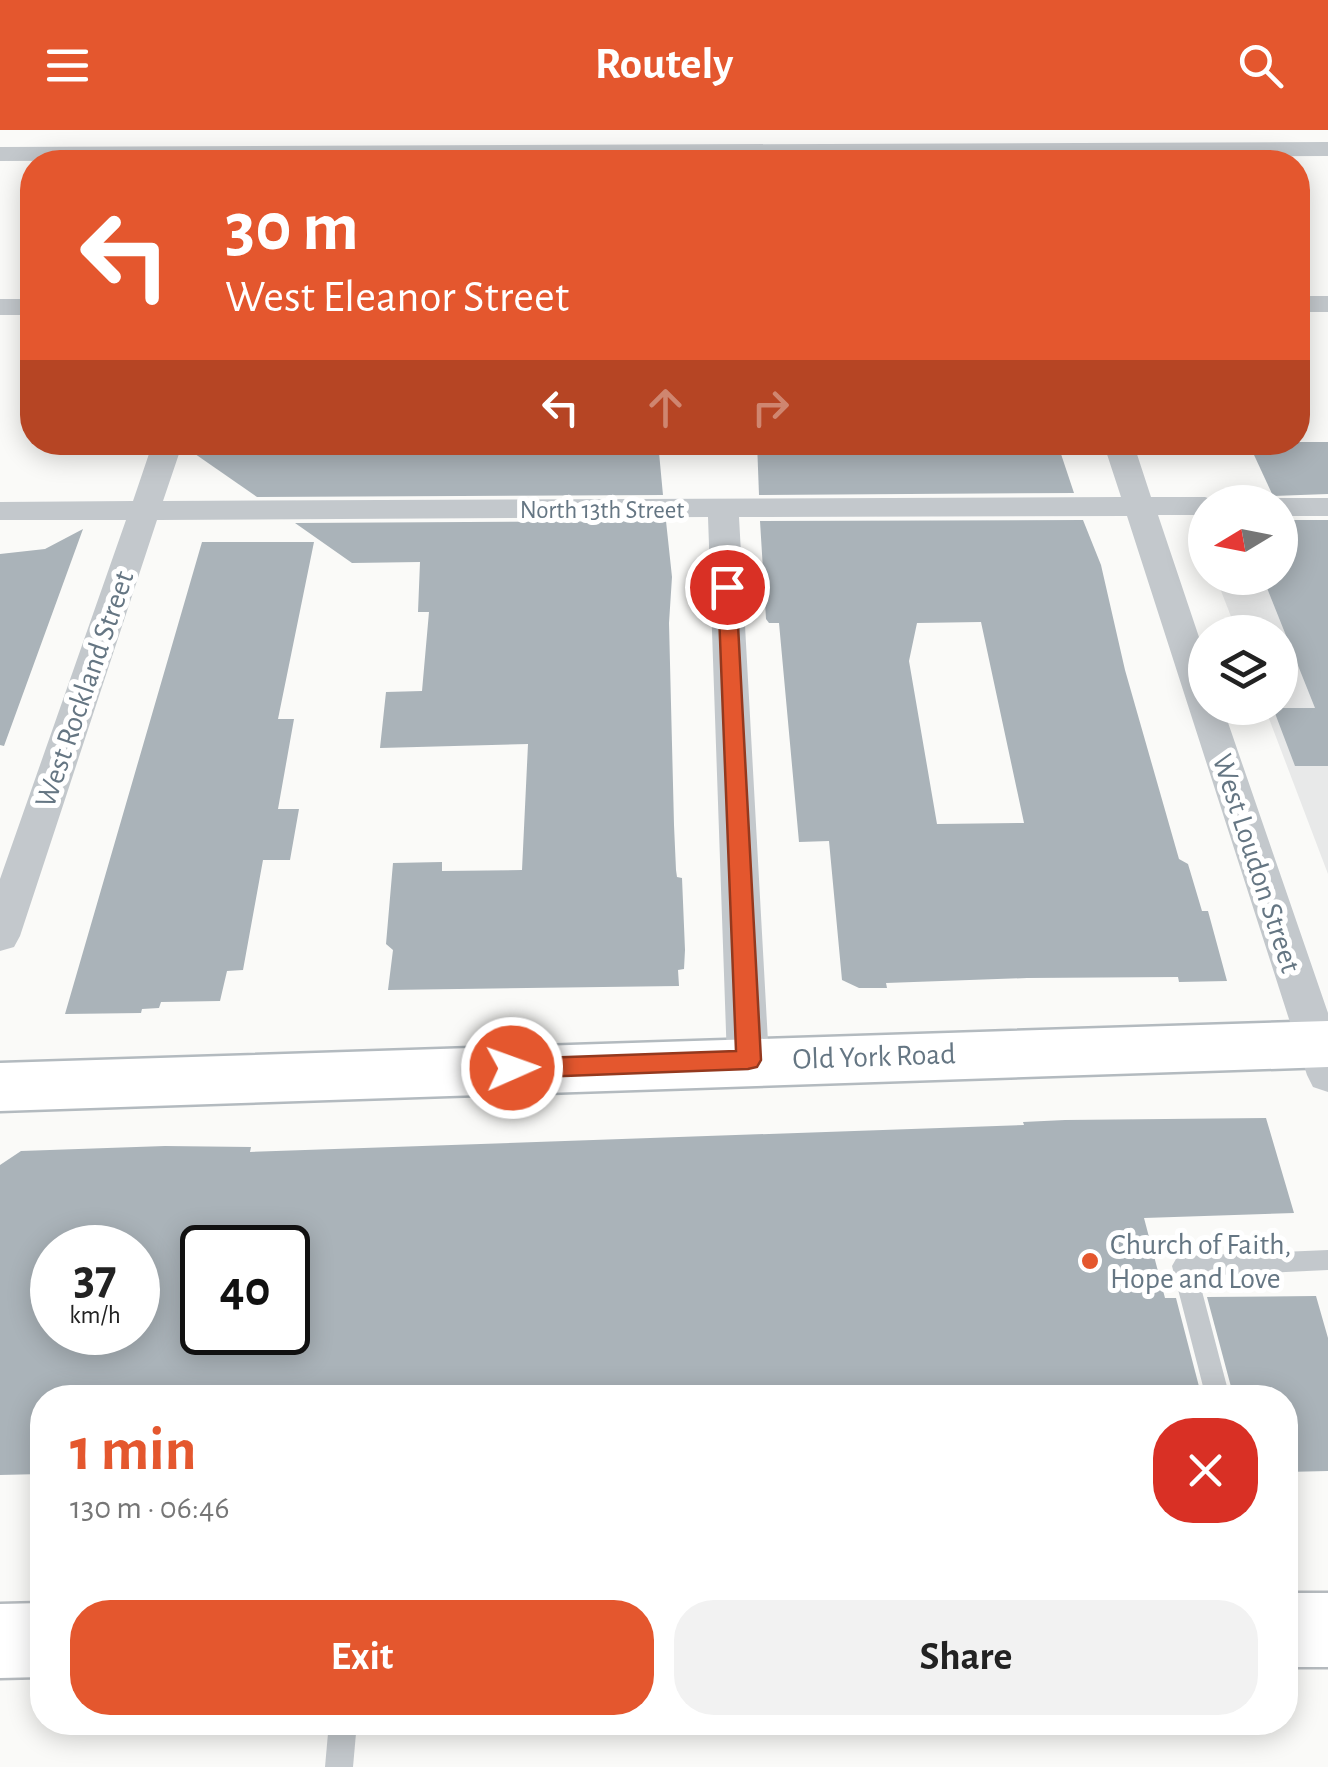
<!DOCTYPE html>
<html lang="en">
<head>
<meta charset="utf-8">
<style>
	:root { --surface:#fff; --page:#f2f2f2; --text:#222; --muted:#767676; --accent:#e4572e }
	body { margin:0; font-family:"Alegreya Sans",sans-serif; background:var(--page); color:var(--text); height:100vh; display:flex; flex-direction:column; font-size:38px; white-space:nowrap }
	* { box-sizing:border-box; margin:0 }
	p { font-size:32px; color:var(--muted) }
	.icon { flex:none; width:55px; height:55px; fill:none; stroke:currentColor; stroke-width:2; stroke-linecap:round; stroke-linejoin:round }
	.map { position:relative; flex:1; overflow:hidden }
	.sheet { position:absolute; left:30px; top:1255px; width:1268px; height:350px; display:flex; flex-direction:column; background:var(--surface); border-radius:40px; box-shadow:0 5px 25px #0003 }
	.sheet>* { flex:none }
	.guide { position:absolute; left:20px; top:20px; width:1290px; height:305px; border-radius:40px; box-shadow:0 5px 25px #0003; background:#e4572e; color:#fff; overflow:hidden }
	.needle { width:65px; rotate:260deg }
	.buttons { position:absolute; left:1188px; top:355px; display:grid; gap:20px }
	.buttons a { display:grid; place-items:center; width:110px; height:110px; border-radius:50%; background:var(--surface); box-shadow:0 5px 25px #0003; font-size:50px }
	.speed { position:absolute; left:30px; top:1095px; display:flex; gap:20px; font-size:50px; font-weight:700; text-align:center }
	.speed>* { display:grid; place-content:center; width:130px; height:130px; border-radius:50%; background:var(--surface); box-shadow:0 5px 25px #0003; line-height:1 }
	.speed small { font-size:25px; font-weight:400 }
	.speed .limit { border:5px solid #111; border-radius:15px; background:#fff; color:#111 }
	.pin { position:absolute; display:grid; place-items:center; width:85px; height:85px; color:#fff; margin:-42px; border:5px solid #fff; border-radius:50%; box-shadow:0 2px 10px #0007 }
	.me { position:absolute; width:110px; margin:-55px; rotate:88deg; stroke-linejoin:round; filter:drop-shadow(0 0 8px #0008) }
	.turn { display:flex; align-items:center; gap:35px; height:210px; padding:0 40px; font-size:45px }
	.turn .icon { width:130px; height:130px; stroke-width:2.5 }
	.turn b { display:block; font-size:70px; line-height:85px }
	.lanes { display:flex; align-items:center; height:95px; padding:0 40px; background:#0003; justify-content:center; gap:50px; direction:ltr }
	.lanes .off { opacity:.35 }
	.round { display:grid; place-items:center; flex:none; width:105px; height:105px; border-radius:40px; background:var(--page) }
	.overview { display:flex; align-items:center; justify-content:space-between; height:170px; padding:0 40px }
	h1 { font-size:60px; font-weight:700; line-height:75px; color:var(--accent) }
	.primary-button { display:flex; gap:20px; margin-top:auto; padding:20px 40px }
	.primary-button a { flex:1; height:115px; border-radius:40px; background:var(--accent); color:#fff; font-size:40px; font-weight:700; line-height:115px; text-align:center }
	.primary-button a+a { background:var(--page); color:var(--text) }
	header { display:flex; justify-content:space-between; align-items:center; height:130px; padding:0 40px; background:var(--accent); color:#fff; font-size:45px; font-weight:700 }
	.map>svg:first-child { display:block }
	.built { fill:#e8e9e9 }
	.building { fill:#aab3b9; fill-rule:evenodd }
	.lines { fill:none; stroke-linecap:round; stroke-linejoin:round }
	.secondary-casing { stroke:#b3babf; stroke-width:5 }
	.primary-casing { stroke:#b5babe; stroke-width:5 }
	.lane { fill:#c3c8cc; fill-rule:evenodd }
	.street { fill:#c3c8cc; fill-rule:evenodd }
	.secondary { fill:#fff; fill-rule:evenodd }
	.primary { fill:#fff; fill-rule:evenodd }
	.route { fill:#e4572e; stroke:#94391e; stroke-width:2.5 }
	.poi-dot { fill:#e4572e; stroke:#fff; stroke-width:4 }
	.labels { text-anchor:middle; stroke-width:10; stroke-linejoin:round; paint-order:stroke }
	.far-street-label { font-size:25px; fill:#657683; stroke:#fff }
	.street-label { font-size:30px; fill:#657683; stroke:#fff }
	.poi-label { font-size:30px; fill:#657683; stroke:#fff; text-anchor:start }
</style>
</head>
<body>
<header><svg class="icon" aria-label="menu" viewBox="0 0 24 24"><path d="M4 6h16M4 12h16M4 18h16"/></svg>Routely<svg class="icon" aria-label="search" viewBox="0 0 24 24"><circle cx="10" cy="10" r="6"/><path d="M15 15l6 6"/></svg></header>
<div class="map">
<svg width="1328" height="1637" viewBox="0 0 1328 1637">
	<rect width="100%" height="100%" fill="#fafaf8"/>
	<!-- built -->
	<polygon class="built" points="1328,410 1328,744 1265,578 1280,578 1280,502 1237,502 1216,448 1280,448"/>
	<!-- building -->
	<g class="building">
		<polygon points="186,312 658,312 663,365 257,367 185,317"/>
		<polygon points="757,312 1057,312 1074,363 759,365"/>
		<polygon points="1248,312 1328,312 1328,364 1273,366"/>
		<path d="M1083,390L1101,435L1125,540L1179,729L1188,734L1202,781H1208L1227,851L1179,852L1178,847L1027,848L886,853L887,858H859L842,850L829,711L799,712L779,493H769L766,489L760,391ZM981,492L1024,693L937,694L909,531L917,493Z"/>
		<polygon points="1280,390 1328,390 1328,636 1295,636 1273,578 1315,578 1263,448 1280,448"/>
		<polygon points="666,391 672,447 669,493 674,695 676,740 677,747 682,748 685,820 684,839 678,840 679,856 388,860 393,820 386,814 393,733 442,732 442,741 522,740 528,614 380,618 386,562 422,561 429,482 418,482 420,432 352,433 295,393"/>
		<polygon points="83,399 4,616 0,615 0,424 45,419"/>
		<polygon points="202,412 314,412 278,589 294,589 278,679 299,679 290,730 263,730 243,840 227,841 220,871 161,872 159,878 142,879 141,883 65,884"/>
		<path d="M1266,988L1294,1083L1144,1088L1165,1168H1176L1202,1268H42V1344L0,1345V1035L21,1021L165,1016L251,1017L250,1022L1024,995L1023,992L1065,990ZM52,1118H138V1202H52ZM202,1118H292L288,1202H202Z"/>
		<polygon points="1316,1166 1328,1208 1328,1341 1285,1342 1285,1268 1234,1268 1207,1167"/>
	</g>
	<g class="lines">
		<!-- secondary casing -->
		<g class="secondary-casing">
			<polygon id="secondary" points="1328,891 1328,937 0,981 0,933"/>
		</g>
		<!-- primary casing -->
		<g class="primary-casing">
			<g id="primary">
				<rect x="1285" y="1463" width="43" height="74"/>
				<polygon points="42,1473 42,1547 0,1548 0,1474"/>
			</g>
		</g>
		<!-- lane -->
		<g class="lane">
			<polygon points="1328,1120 1328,1140 1198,1146 1230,1268 1206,1268 1172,1136 1176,1129 1184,1126"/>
			<polygon points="329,1592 357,1592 353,1637 325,1637"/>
		</g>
		<!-- street -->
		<g class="street">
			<polygon points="1328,12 1328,26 0,31 0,17"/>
			<rect x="1298" y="166" width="30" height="16"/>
			<rect x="0" y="169" width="32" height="16"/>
			<polygon points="153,312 183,312 163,371 1121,367 1103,312 1133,312 1151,367 1205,367 1218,372 1205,372 1205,385 1158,385 1205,525 1205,578 1223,578 1328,883 1328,962 1313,957 1307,945 1127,386 739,387 769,930 763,942 748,947 733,942 727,930 708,387 157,390 20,806 14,817 0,821 0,749 126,390 0,390 0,372 133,371"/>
			<polygon points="1280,368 1328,368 1328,386 1280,386 1280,372 1268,372"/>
		</g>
		<!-- secondary -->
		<use href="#secondary" class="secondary"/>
		<!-- primary -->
		<use href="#primary" class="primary"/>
	</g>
	<!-- route -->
	<polygon class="route" points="727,452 736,457 761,930 757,937 748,939 512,948 503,945 500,938 503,932 512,929 736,921 718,457"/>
	<!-- markers -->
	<circle class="poi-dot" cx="1090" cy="1131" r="10"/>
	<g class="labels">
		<!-- far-street labels -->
		<g class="far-street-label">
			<text x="602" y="388">North 13th Street</text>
		</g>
		<!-- street labels -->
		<g class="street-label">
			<text transform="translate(84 559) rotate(-71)" y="10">West Rockland Street</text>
			<text transform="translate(1257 733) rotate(72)" y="10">West Loudon Street</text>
			<text transform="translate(874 926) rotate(-2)" y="10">Old York Road</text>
		</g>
		<!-- poi labels -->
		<g class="poi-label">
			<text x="1110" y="1124">Church of Faith,<tspan x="1110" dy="34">Hope and Love</tspan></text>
		</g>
	</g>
</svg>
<div class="buttons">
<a><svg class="needle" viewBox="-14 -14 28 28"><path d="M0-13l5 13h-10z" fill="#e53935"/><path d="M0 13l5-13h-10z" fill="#767676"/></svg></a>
<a><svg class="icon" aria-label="layers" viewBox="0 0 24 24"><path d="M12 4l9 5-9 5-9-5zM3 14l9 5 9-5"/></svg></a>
</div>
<div class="speed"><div>37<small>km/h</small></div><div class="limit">40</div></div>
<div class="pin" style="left:727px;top:457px;background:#d93025"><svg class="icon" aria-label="arrive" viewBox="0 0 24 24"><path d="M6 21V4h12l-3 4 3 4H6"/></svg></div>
<svg class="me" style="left:512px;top:938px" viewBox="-20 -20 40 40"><circle r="17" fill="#e4572e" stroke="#fff" stroke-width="3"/><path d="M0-11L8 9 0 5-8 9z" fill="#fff"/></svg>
<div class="guide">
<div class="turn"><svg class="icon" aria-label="left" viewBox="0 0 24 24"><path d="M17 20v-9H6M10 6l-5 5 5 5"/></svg><div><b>30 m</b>West Eleanor Street</div></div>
<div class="lanes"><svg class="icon" aria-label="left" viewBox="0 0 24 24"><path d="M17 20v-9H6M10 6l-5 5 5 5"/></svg><svg class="icon off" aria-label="ahead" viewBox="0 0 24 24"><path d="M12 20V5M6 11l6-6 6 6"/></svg><svg class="icon off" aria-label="right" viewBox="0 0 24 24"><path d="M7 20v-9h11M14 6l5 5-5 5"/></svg></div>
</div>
<section class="sheet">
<div class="overview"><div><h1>1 min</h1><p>130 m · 06:46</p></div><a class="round" style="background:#d93025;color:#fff"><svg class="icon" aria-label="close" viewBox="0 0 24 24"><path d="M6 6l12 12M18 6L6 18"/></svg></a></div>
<div class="primary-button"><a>Exit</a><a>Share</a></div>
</section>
</div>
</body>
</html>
